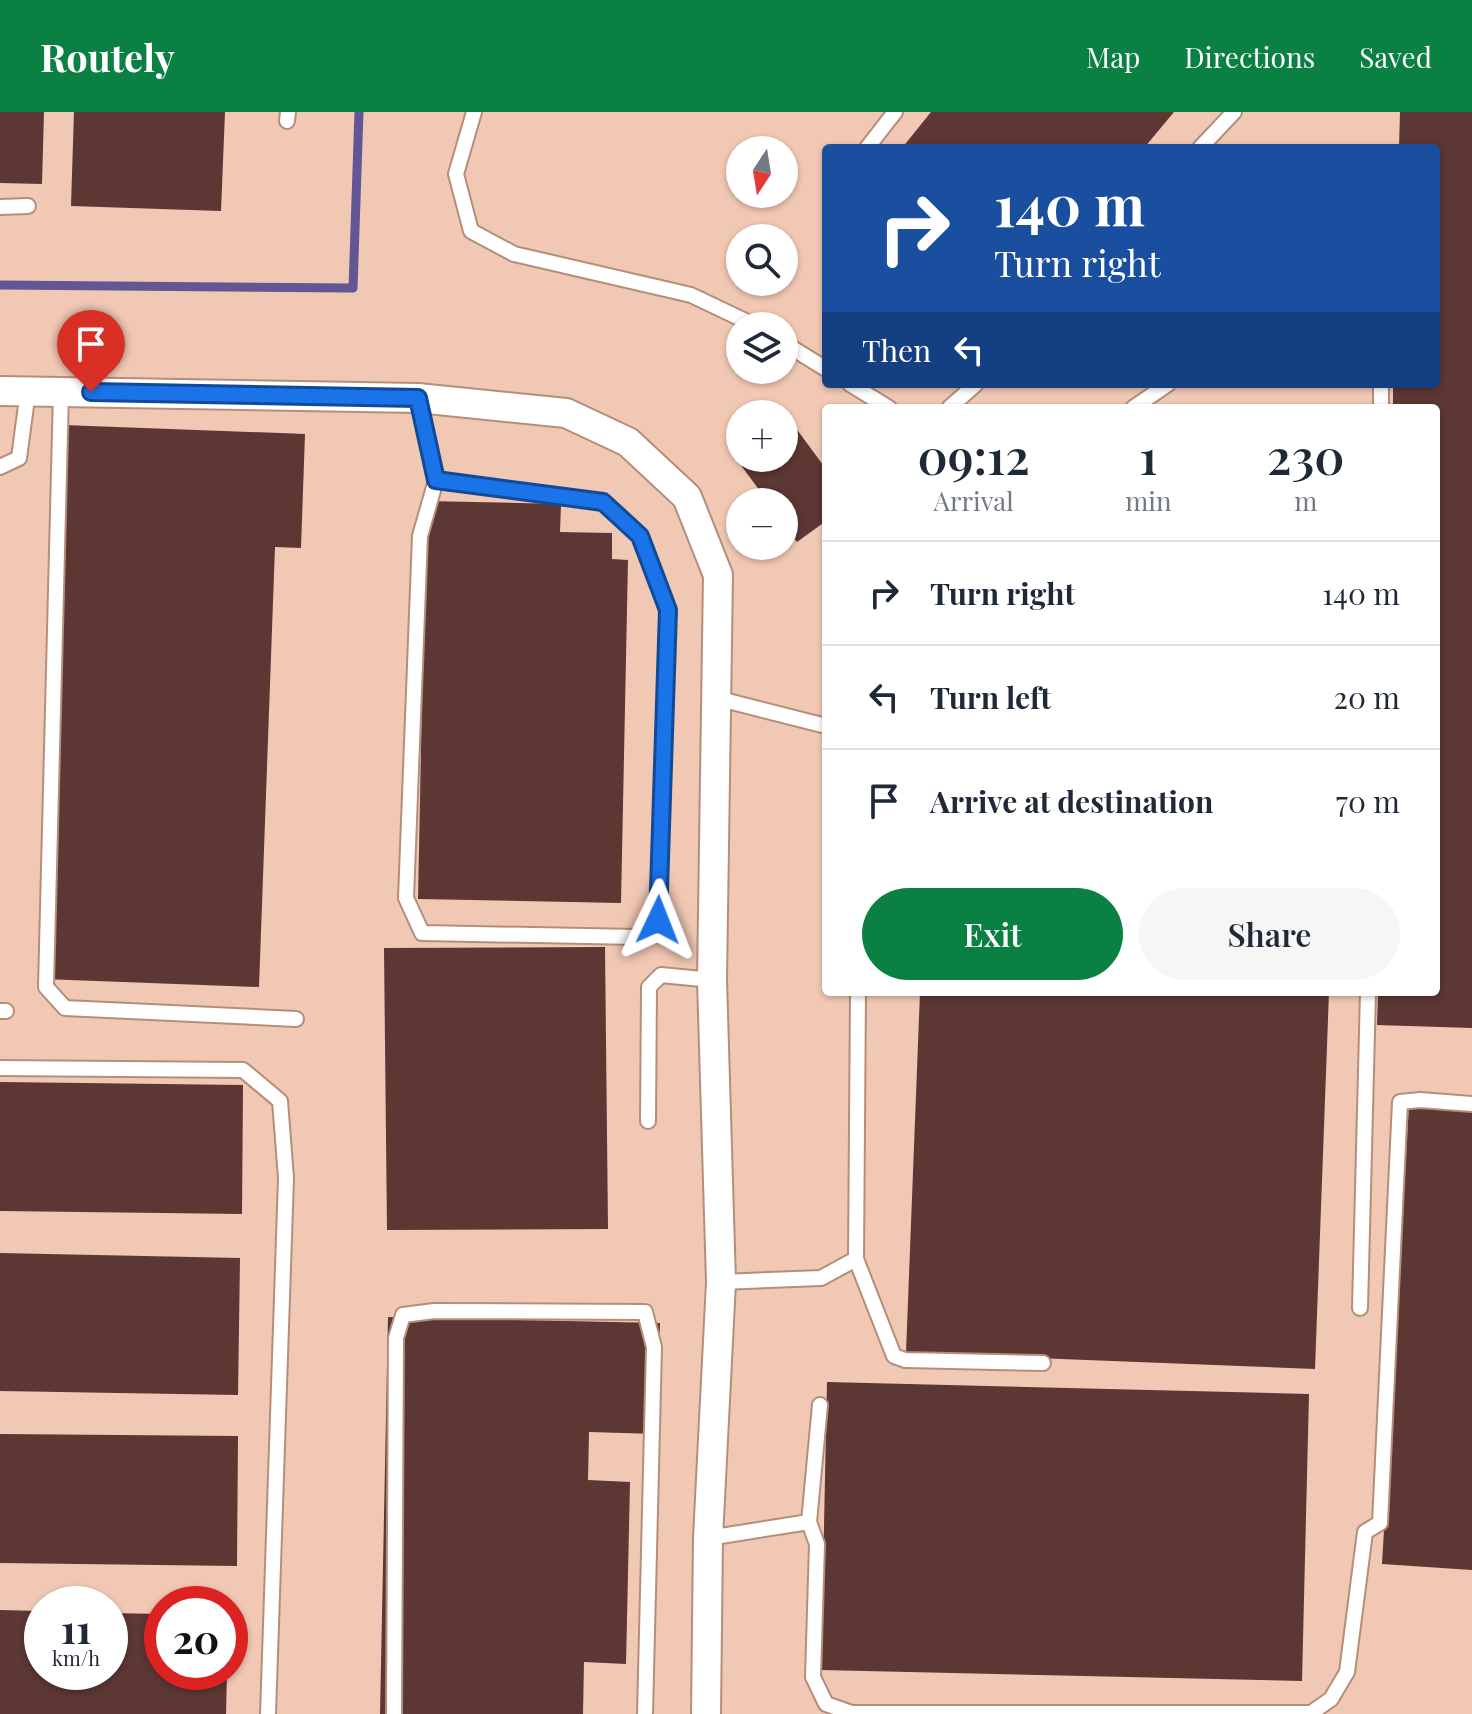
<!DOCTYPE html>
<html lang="en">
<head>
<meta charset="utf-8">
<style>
	:root { --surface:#fff; --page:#f6f6f7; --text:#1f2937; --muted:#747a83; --line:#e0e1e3; --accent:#0b8043 }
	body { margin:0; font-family:"Playfair Display",serif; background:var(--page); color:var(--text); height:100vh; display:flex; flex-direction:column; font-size:30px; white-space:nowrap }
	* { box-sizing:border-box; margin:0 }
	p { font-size:26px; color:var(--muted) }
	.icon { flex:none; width:44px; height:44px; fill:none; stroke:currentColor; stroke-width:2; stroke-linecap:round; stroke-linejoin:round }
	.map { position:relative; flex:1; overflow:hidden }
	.sheet { position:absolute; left:822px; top:292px; width:618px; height:592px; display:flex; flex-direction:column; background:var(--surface); border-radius:8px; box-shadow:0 2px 6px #0004 }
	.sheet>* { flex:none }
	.hud { position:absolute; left:822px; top:32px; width:618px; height:244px; border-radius:8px; box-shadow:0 2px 6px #0004; background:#1a4fa0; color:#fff; overflow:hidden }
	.needle { width:52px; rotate:192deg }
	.tools { position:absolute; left:726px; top:24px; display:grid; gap:16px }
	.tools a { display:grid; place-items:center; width:72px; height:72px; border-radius:50%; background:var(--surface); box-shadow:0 2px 6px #0004; font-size:40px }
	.speed { position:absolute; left:24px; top:1474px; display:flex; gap:16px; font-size:40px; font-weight:700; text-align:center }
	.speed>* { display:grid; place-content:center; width:104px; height:104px; border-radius:50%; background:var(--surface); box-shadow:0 2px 6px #0004; line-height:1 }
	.speed small { font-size:20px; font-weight:400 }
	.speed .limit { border:12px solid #d22; background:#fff; color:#111 }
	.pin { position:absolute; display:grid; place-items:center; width:68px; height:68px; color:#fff; margin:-82px -34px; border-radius:50% 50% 50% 0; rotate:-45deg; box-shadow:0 0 8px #0007 }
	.pin .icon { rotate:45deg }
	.me { position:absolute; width:88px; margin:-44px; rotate:2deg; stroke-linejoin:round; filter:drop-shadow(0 0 6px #0008) }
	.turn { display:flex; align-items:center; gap:28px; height:168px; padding:0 40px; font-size:36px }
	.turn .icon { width:104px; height:104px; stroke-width:2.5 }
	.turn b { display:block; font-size:56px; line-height:68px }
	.then { display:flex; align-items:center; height:76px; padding:0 40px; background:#0003; gap:16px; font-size:30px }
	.eta { display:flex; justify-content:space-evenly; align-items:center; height:136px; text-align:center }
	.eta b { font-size:48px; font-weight:600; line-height:56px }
	.primary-button { display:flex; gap:16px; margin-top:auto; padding:16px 40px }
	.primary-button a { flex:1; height:92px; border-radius:48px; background:var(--accent); color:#fff; font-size:32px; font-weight:600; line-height:92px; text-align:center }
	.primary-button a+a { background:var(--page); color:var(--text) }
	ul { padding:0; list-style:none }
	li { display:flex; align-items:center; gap:24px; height:104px; padding:0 40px; border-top:2px solid var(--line) }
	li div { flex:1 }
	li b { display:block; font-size:30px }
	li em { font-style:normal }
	header { display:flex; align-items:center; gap:48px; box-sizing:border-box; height:112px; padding:0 40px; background:var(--accent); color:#fff }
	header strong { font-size:38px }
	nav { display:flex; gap:44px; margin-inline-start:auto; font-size:28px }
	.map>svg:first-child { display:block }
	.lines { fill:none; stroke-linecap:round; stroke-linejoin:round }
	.stream { stroke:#625695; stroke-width:9 }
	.building { fill:#5c3733 }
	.service-casing { stroke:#b58e7b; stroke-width:18 }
	.minor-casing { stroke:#b58e7b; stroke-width:32 }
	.service { stroke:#fff; stroke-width:14 }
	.minor { stroke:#fff; stroke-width:28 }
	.route-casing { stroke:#114b97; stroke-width:20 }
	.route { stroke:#1a73e8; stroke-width:14 }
</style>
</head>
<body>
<header>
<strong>Routely</strong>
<nav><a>Map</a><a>Directions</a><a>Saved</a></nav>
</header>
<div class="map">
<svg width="1472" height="1602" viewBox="0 0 1472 1602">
	<rect width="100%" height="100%" fill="#f1c8b4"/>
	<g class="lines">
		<!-- stream -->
		<polyline class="stream" points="0,173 353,176 359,0"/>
	</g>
	<!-- building -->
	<g class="building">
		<polygon points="0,0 44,0 42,72 0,71"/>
		<polygon points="74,0 225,0 221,99 71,94"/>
		<polygon points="931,0 1174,0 1144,36 902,36"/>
		<polygon points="1400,0 1472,0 1472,916 1377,913 1378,880 1436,880 1436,296 1393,296 1393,272 1436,272 1436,36 1399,36"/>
		<polygon points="784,300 826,357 826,409 797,430 784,412 784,390 768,390 729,337 740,330 740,346 784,346"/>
		<polygon points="63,313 305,322 301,436 275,435 259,875 43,867"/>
		<polygon points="426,389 561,392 560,420 612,421 612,447 628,448 621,791 418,787"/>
		<polygon points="605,835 608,1117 387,1118 384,836"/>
		<polygon points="920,880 1329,880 1315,1257 906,1241"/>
		<polygon points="0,970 243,973 242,1102 0,1099"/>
		<polygon points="1409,992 1472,996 1472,1458 1382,1452"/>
		<polygon points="0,1141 240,1146 238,1283 0,1279"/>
		<polygon points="388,1205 660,1211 657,1322 589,1320 588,1368 630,1370 626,1552 584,1550 583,1602 380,1602"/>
		<polygon points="827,1270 1309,1282 1302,1569 821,1558"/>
		<polygon points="0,1322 238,1324 237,1454 0,1451"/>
		<polygon points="0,1498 42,1499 42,1560 110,1560 110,1501 162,1502 162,1560 227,1560 226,1602 0,1602"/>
	</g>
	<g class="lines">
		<!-- service casing -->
		<g class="service-casing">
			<g id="service">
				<polyline points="474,0 456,62 471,119 514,142 691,183 756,214"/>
				<polyline points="287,9 288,0"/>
				<polyline points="867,36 895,0"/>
				<polyline points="1200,36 1234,0"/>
				<polyline points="0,95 28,94"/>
				<polyline points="784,231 826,257"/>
				<polyline points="850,272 889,296"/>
				<polyline points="61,280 46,875 65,896 296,907"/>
				<polyline points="418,286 436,368 420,424 406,786 422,821 637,825 658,808 668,498 640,424 603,390 436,368"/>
				<polyline points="949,296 976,272"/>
				<polyline points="1133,296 1168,272"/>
				<polyline points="1381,296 1381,272"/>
				<polyline points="0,355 19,346 28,279"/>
				<polyline points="716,586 826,614"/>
				<polyline points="0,899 6,899"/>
				<polyline points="0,956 243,958 280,989 286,1066 268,1602"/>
				<polyline points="648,1009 649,875 661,863 712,868"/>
				<polyline points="856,1147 894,1244 905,1248 1043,1251"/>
				<polyline points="721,1170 821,1166 856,1147 858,880"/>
				<polyline points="1360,1196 1368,880"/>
				<polyline points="809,1410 820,1293"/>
				<polyline points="708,1426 809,1410 817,1432 813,1565 826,1592 852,1601 1311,1601 1331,1587 1347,1560 1365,1420 1380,1411 1400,990 1420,988 1472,992"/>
				<polyline points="394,1602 396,1226 403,1203 434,1199 645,1200 654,1235 645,1602"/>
			</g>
		</g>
		<!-- minor casing -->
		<g class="minor-casing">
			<polyline id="minor" points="0,279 418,286 566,301 628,330 687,385 718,463 712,868 721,1170 708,1426 706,1602"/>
		</g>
		<!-- service -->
		<use href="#service" class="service"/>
		<!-- minor -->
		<use href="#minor" class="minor"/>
	</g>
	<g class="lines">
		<!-- route casing -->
		<g class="route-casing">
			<polyline id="route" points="91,280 418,286 436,368 603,390 640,424 668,498 658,808"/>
		</g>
		<!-- route -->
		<use href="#route" class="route"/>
	</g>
</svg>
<div class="tools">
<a><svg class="needle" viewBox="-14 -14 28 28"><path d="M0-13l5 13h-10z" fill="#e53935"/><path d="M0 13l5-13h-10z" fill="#747a83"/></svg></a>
<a><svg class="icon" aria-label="search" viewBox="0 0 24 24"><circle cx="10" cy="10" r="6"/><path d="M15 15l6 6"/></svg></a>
<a><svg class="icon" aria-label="layers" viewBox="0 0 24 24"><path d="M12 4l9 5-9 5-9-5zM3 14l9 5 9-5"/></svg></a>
<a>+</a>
<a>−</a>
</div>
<div class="speed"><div>11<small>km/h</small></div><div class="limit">20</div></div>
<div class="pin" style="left:91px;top:280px;background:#d93025"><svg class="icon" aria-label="arrive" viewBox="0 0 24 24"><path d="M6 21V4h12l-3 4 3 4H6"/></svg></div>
<svg class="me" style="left:658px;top:808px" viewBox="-20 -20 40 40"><path d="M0-17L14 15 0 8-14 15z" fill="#1a73e8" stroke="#fff" stroke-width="4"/></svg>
<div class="hud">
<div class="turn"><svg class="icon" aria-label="right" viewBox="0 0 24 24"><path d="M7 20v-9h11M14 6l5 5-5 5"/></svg><div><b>140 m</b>Turn right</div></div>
<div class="then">Then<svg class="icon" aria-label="left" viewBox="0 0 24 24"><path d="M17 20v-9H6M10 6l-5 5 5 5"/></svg></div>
</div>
<section class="sheet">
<div class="eta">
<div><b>09:12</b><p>Arrival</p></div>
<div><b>1</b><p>min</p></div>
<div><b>230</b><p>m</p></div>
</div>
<ul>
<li><svg class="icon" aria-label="right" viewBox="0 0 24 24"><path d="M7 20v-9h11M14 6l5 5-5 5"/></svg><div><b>Turn right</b></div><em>140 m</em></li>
<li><svg class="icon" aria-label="left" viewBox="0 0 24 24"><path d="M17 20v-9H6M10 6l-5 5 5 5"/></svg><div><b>Turn left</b></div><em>20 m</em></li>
<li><svg class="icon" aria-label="arrive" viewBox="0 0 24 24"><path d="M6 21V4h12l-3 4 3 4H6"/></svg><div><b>Arrive at destination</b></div><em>70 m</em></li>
</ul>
<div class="primary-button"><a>Exit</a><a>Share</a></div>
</section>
</div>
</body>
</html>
